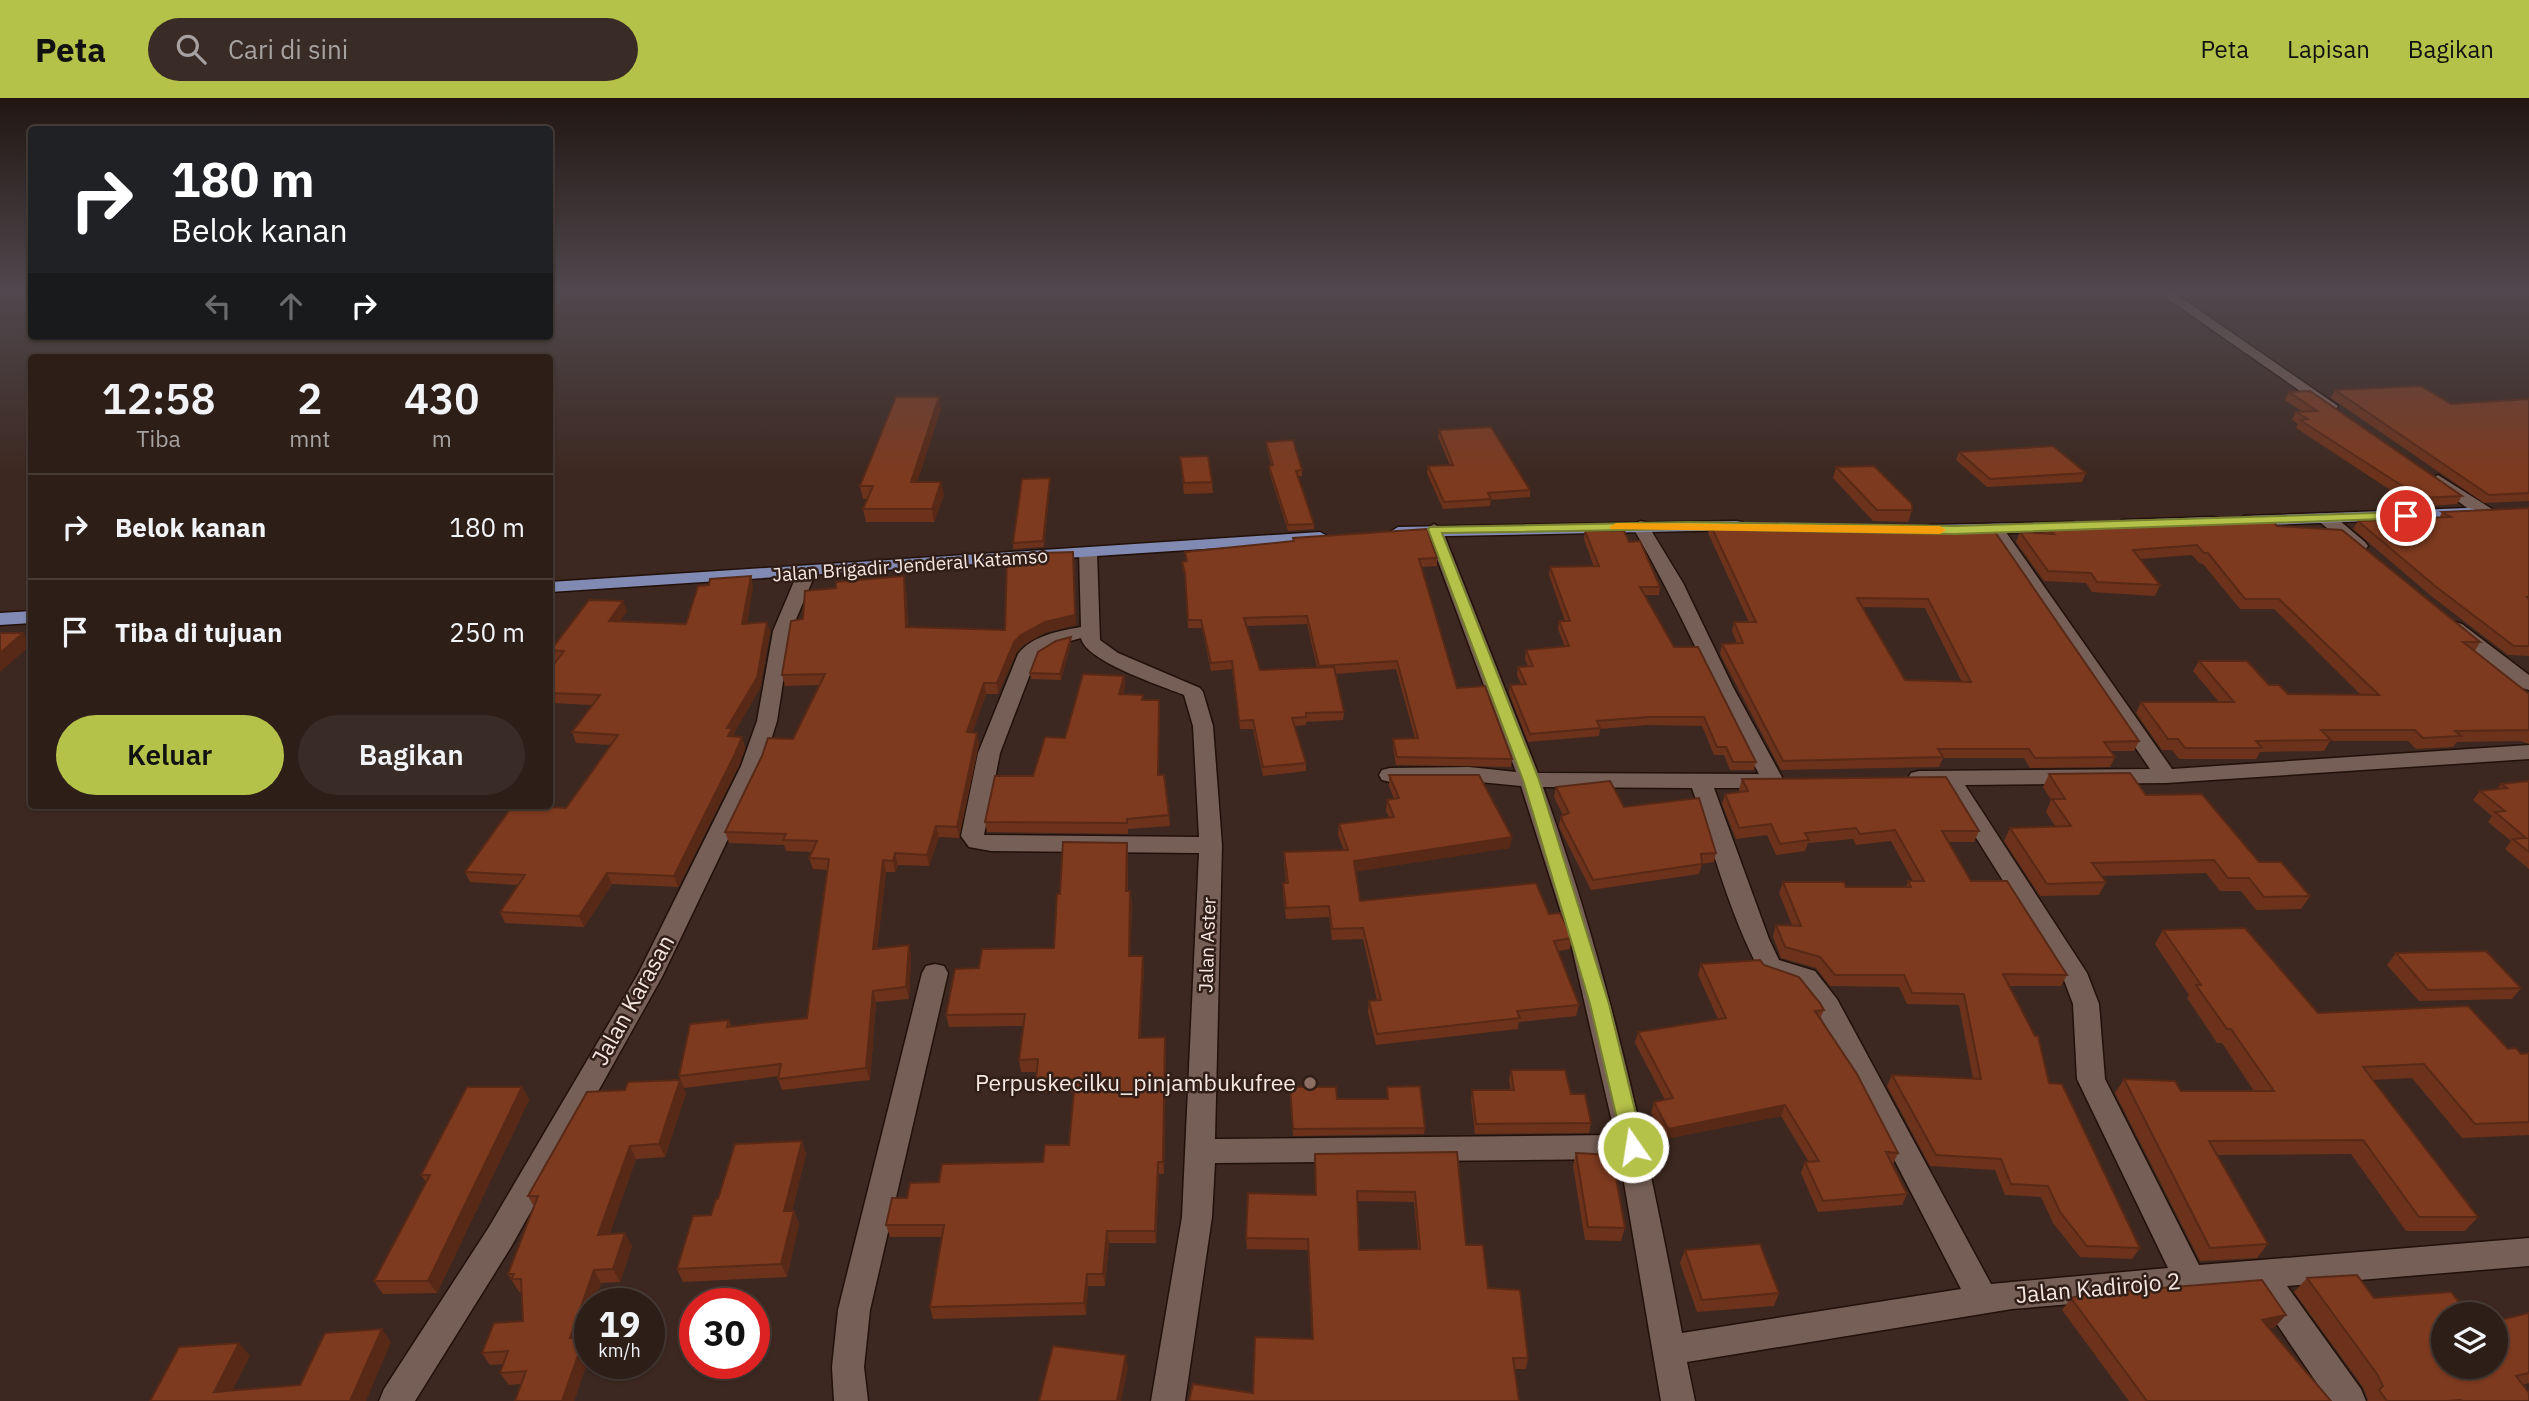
<!DOCTYPE html>
<html lang="id">
<head>
<meta charset="utf-8">
<style>
	:root { --surface:#2d1e18; --page:#392b25; --text:#f1f3f6; --muted:#a7a2a2; --line:#483c37; --accent:#b5c249 }
	body { margin:0; font-family:"IBM Plex Sans",sans-serif; background:var(--page); color:var(--text); height:100vh; display:flex; flex-direction:column; font-size:26px; white-space:nowrap }
	* { box-sizing:border-box; margin:0 }
	p { font-size:23px; color:var(--muted) }
	.icon { flex:none; width:38px; height:38px; fill:none; stroke:currentColor; stroke-width:2; stroke-linecap:round; stroke-linejoin:round }
	.map { position:relative; flex:1; overflow:hidden }
	.drawer { position:absolute; left:28px; top:256px; width:525px; height:455px; display:flex; flex-direction:column; background:var(--surface); border-radius:7px; box-shadow:0 2px 5px #0004,0 0 0 2px var(--line) }
	.drawer>* { flex:none }
	.top-card { position:absolute; left:28px; top:28px; width:525px; height:214px; border-radius:7px; box-shadow:0 2px 5px #0004,0 0 0 2px var(--line); background:#202124; color:#fff; overflow:hidden }
	.tools { position:absolute; left:2431px; top:1204px; display:grid; gap:14px }
	.tools a { display:grid; place-items:center; width:77px; height:77px; border-radius:50%; background:var(--surface); box-shadow:0 2px 5px #0004,0 0 0 2px var(--line); font-size:35px }
	.speed { position:absolute; left:574px; top:1190px; display:flex; gap:14px; font-size:35px; font-weight:700; text-align:center }
	.speed>* { display:grid; place-content:center; width:91px; height:91px; border-radius:50%; background:var(--surface); box-shadow:0 2px 5px #0004,0 0 0 2px var(--line); line-height:1 }
	.speed small { font-size:18px; font-weight:400 }
	.speed .limit { border:10px solid #d22; background:#fff; color:#111 }
	.pin { position:absolute; display:grid; place-items:center; width:60px; height:60px; color:#fff; margin:-30px; border:4px solid #fff; border-radius:50%; box-shadow:0 2px 7px #0007 }
	.me { position:absolute; width:77px; margin:-38px; rotate:347deg; stroke-linejoin:round; filter:drop-shadow(0 0 5px #0008) }
	.turn { display:flex; align-items:center; gap:24px; height:147px; padding:0 28px; font-size:32px }
	.turn .icon { width:91px; height:91px; stroke-width:2.5 }
	.turn b { display:block; font-size:49px; line-height:60px }
	.lanes { display:flex; align-items:center; height:66px; padding:0 28px; background:#0003; justify-content:center; gap:35px; direction:ltr }
	.lanes .off { opacity:.35 }
	.eta { display:flex; justify-content:space-evenly; align-items:center; height:119px; text-align:center }
	.eta b { font-size:42px; font-weight:600; line-height:49px }
	.button { display:flex; gap:14px; margin-top:auto; padding:14px 28px }
	.button a { flex:1; height:80px; border-radius:42px; background:var(--accent); color:#111; font-size:28px; font-weight:600; line-height:80px; text-align:center }
	.button a+a { background:var(--page); color:var(--text) }
	ul { padding:0; list-style:none }
	li { display:flex; align-items:center; gap:21px; height:105px; padding:0 28px; border-top:2px solid var(--line) }
	li div { flex:1 }
	li b { display:block; font-size:26px }
	li em { font-style:normal }
	header { display:flex; align-items:center; gap:42px; box-sizing:border-box; height:98px; padding:0 35px; background:var(--accent); color:#111 }
	header strong { font-size:33px }
	nav { display:flex; gap:38px; margin-inline-start:auto; font-size:24px }
	.search { width:490px; height:63px; background:var(--page); display:flex; align-items:center; gap:18px; box-sizing:border-box; padding:0 24px; border-radius:38px; color:var(--muted); font-size:26px }
	.map>svg:first-child { display:block }
	.lines { fill:none; stroke-linecap:round; stroke-linejoin:round }
	.street-casing { stroke:#22100a; stroke-width:3 }
	.primary-casing { stroke:#22100a; stroke-width:3 }
	.street { fill:#765f56; fill-rule:evenodd }
	.primary { fill:#808ab2; fill-rule:evenodd }
	.wall { fill:#6c321b; fill-rule:evenodd }
	.shaded-wall { fill:#582916 }
	.building { fill:#7d3a1f; stroke:#582916; stroke-width:2; fill-rule:evenodd }
	.route { fill:#b5c249; stroke:#767e2f; stroke-width:2 }
	.slow { fill:#f59e0b }
	.education-dot { fill:#8d6e63; stroke:#311e17; stroke-width:2.5 }
	.labels { text-anchor:middle; stroke-width:5; stroke-linejoin:round; paint-order:stroke }
	.street-label { font-size:19px; fill:#f4e6e1; stroke:#311e17 }
	.near-street-label { font-size:23px; fill:#f4e6e1; stroke:#311e17 }
	.near-poi-label { font-size:23px; fill:#f4e6e1; stroke:#311e17; text-anchor:end }
</style>
</head>
<body>
<header>
<strong>Peta</strong>
<div class="search"><svg class="icon" aria-label="search" viewBox="0 0 24 24"><circle cx="10" cy="10" r="6"/><path d="M15 15l6 6"/></svg>Cari di sini</div>
<nav><a>Peta</a><a>Lapisan</a><a>Bagikan</a></nav>
</header>
<div class="map">
<svg width="2529" height="1303" viewBox="0 0 2529 1303">
	<rect width="100%" height="100%" fill="#3c2820"/>
	<g class="lines">
		<!-- street casing -->
		<g class="street-casing">
			<g id="street">
				<polygon points="2158,194 2173,194 2338,308 2336,311 2326,311"/>
				<polygon points="2438,377 2492,411 2494,415 2492,419 2480,419 2432,385 2430,382"/>
				<polygon points="2327,416 2333,417 2365,444 2368,448 2365,452 2353,452 2321,425 2319,421"/>
				<path d="M1640,423L1646,424L1683,485L1733,589L1784,683L1781,688L1773,690H1714L1769,841L1779,862L1815,873L1837,901L1991,1186L2168,1170L2077,981L2073,906L2062,877L1943,687L1911,685L1908,680L1911,675L1919,673L2150,671L1987,431L1989,427H2001L2172,671L2529,647V661L2166,685L1965,687L2087,875L2099,906L2105,981L2199,1167L2529,1140V1168L2287,1188L2361,1291L2366,1303H2329L2253,1191L2012,1211L1687,1264L1695,1303H1661L1620,1061L1215,1065L1212,1119L1185,1303H1151L1182,1119L1199,755L991,753L969,749L961,738L978,655L1018,556C1033,537 1059,533 1081,529L1079,454L1088,449L1097,454L1100,542L1118,555L1200,590L1203,594L1213,628L1222,747L1215,1041L1615,1037L1571,846L1521,688L1469,683L1390,684L1382,682L1379,677L1382,672L1390,670L1469,669L1516,674L1426,431L1434,426L1442,431L1538,675L1759,676C1715,594 1679,508 1632,428ZM1081,540C1085,563 1162,588 1184,597L1193,628L1199,739L984,737L1000,655L1037,558L1056,547ZM1543,689L1692,690C1713,751 1730,818 1761,875L1797,887L1818,914L1961,1191L1682,1235C1647,1047 1608,870 1543,689Z"/>
				<polygon points="807,469 816,474 791,533 777,623 763,668 662,879 511,1149 415,1303 379,1303 384,1291 489,1129 638,876 741,668 757,623 773,533 798,474"/>
				<polygon points="2455,524 2462,526 2529,577 2529,592 2522,590 2448,534 2446,530"/>
				<polygon points="935,866 944,868 948,875 870,1212 864,1269 868,1303 834,1303 832,1269 838,1212 922,875 926,868"/>
			</g>
		</g>
		<!-- primary casing -->
		<g class="primary-casing">
			<g id="primary">
				<polygon points="2468,410 2474,411 2476,415 2474,419 2244,428 2236,423 2244,418"/>
				<polygon points="2212,419 2218,420 2220,424 2218,428 2122,432 2114,427 2122,422"/>
				<polygon points="1736,423 1742,424 1744,428 1742,432 1398,439 1390,434 1398,429"/>
				<polygon points="2072,424 2078,425 2080,429 2078,433 1930,437 1922,432 1930,427"/>
				<polygon points="1320,434 1329,439 1326,443 550,494 550,484"/>
				<polygon points="32,513 32,525 0,527 0,515"/>
			</g>
		</g>
		<!-- street -->
		<use href="#street" class="street"/>
		<!-- primary -->
		<use href="#primary" class="primary"/>
	</g>
	<!-- wall -->
	<g class="wall">
		<polygon points="2335,292 2451,306 2529,301 2529,403 2484,405 2331,300"/>
		<polygon points="2289,294 2462,398 2457,406 2416,409 2296,330 2298,326 2292,322 2296,314 2303,314 2285,302"/>
		<polygon points="941,311 917,384 944,397 934,424 866,424 863,411 868,401 863,401 860,388"/>
		<polygon points="1439,332 1530,392 1530,399 1491,402 1490,408 1443,411 1427,375 1428,368 1450,367 1438,339"/>
		<polygon points="1266,344 1302,372 1302,378 1298,378 1314,426 1314,431 1288,433 1269,373 1269,368 1271,367 1266,349"/>
		<polygon points="1959,354 2086,375 2082,384 1987,389 1956,362"/>
		<polygon points="1180,359 1212,384 1213,395 1184,396"/>
		<polygon points="1836,369 1912,412 1908,424 1873,423 1833,380"/>
		<polygon points="1050,386 1044,449 1013,451 1013,445"/>
		<polygon points="2529,410 2529,558 2508,557 2430,497 2353,431 2358,423 2439,420 2442,414"/>
		<polygon points="2186,423 2277,428 2480,544 2475,553 2529,596 2529,646 2521,643 2457,644 2453,649 2416,651 2408,643 2330,643 2324,653 2260,654 2256,661 2179,661 2172,652 2162,652 2136,615 2141,604 2219,604 2193,573 2199,563 2269,587 2288,596 2361,597 2274,511 2240,511 2203,466 2199,465 2192,457 2140,461 2160,487 2155,498 2092,494 2086,485 2044,483 2016,444 2020,434 2041,435 2044,427 2184,428"/>
		<path d="M1710,426L1933,430L2139,643L2134,653H2111L2115,659L2110,669L2030,670L2024,660H1943L1939,669L1781,672L1720,556L1722,546L1737,545L1732,533L1734,524H1749L1708,435ZM1862,509L1925,510L1962,584L1905,582Z"/>
		<polygon points="1585,433 1629,444 1660,489 1659,497 1644,497 1674,549 1756,664 1754,672 1730,672 1724,657 1714,657 1702,628 1647,627 1600,631 1599,638 1528,644 1509,595 1510,587 1521,586 1517,577 1518,569 1528,568 1525,561 1526,552 1565,549 1558,531 1559,523 1565,523 1549,477 1550,469 1594,469 1584,441"/>
		<path d="M1293,440L1437,460V468L1422,469L1457,590L1512,661L1511,669L1396,667L1393,649V641L1415,640L1396,571L1336,576L1344,614L1343,622L1306,624V627L1295,628L1306,665V673L1263,678L1253,631H1240L1232,571L1211,573L1202,530H1188L1186,483L1183,472L1182,464L1186,463L1185,454L1293,444ZM1307,526L1317,569L1260,572L1247,528Z"/>
		<polygon points="1073,454 1076,527 1046,534 1023,547 1016,555 998,596 986,596 972,635 979,646 959,740 939,739 929,768 898,767 895,774 886,774 877,850 909,847 911,858 909,901 876,904 870,982 782,992 778,981 779,978 684,990 679,978 729,922 731,929 807,920 827,772 813,771 809,760 812,754 786,753 784,747 729,745 725,734 793,641 820,587 785,588 782,577 803,521 906,489 908,529 1005,532"/>
		<polygon points="753,488 747,525 767,524 770,534 760,590 734,635 735,639 742,639 745,650 739,667 678,789 612,786 584,829 505,825 500,814 518,787 470,784 465,774 566,710 611,647 576,645 572,634 592,607 550,605 550,571 556,563 555,563 551,552 627,513 620,523 686,526"/>
		<polygon points="1071,539 1071,545 1061,582 1031,581 1030,575"/>
		<polygon points="1124,578 1125,588 1123,597 1143,597 1143,602 1159,602 1159,677 1169,717 1170,728 1128,731 1128,736 987,734 985,724 1033,678 1065,640"/>
		<polygon points="2049,676 2146,697 2259,764 2310,798 2301,811 2256,812 2241,793 2220,793 2206,775 2101,778 2106,784 2099,797 2040,798 2004,743 2010,730 2056,729 2046,714 2051,702 2043,689"/>
		<polygon points="1389,677 1510,750 1356,773 1360,803 1549,816 1572,840 1570,851 1558,853 1579,907 1576,918 1519,924 1518,931 1376,947 1368,914 1369,903 1377,902 1363,841 1332,842 1329,819 1286,821 1283,796 1283,785 1286,785 1284,765 1284,754 1344,752 1338,737 1339,726 1389,719 1386,713 1387,702 1394,701 1389,688"/>
		<polygon points="1742,681 1979,733 1974,744 1948,744 1971,783 2067,877 2061,888 2009,888 2049,985 2140,1150 2132,1161 2080,1159 2053,1125 2041,1099 2005,1097 1995,1072 1930,1068 1887,988 1892,977 1973,981 1959,907 1907,906 1899,889 1830,888 1816,870 1781,860 1773,838 1776,827 1792,827 1779,795 1783,784 1846,789 1906,789 1908,783 1913,783 1891,743 1856,747 1853,741 1808,745 1805,753 1776,757 1767,737 1736,741 1722,706 1725,696 1740,694 1739,691"/>
		<polygon points="2529,683 2529,771 2505,751 2511,743 2488,724 2492,718 2473,702 2480,693 2497,691 2501,686"/>
		<polygon points="1556,689 1624,709 1716,755 1714,764 1702,766 1699,776 1591,792 1561,733 1559,728 1561,718 1563,717 1554,699"/>
		<polygon points="1128,757 1128,793 1130,793 1132,805 1130,858 1144,870 1140,940 1166,952 1164,1076 1159,1076 1156,1145 1109,1145 1105,1188 1088,1188 1086,1217 933,1221 930,1209 942,1139 890,1139 886,1127 907,1100 939,1084 1043,1064 1069,1047 1074,994 1038,995 1036,982 1037,974 1021,974 1019,962 1024,928 949,929 946,917 979,870 1054,850 1060,796"/>
		<polygon points="2163,832 2318,915 2508,951 2521,956 2529,955 2529,1037 2462,1040 2412,980 2373,982 2478,1119 2465,1133 2406,1133 2351,1056 2217,1057 2268,1146 2257,1160 2200,1163 2115,995 2124,981 2181,993 2254,993 2222,945 2217,945 2187,900 2189,897 2155,846"/>
		<polygon points="2396,855 2521,890 2512,901 2419,903 2387,867"/>
		<polygon points="1701,866 1764,867 1824,912 1820,921 1898,1055 1893,1066 1891,1065 1907,1096 1902,1107 1818,1114 1801,1075 1805,1064 1809,1064 1781,1018 1665,1041 1651,1015 1654,1004 1665,1002 1635,945 1638,934 1718,921 1698,877"/>
		<polygon points="1511,972 1571,996 1591,1025 1589,1035 1475,1036 1471,1001 1472,992 1511,992 1509,982"/>
		<polygon points="680,982 686,995 665,1059 636,1061 609,1136 632,1148 620,1184 601,1185 582,1240 584,1240 590,1250 590,1256 574,1303 515,1303 521,1286 509,1287 500,1275 503,1266 490,1267 482,1255 523,1223 522,1194 519,1194 508,1176 534,1109 528,1098 625,992"/>
		<polygon points="522,989 529,1002 437,1195 383,1196 374,1183 426,1084 421,1077"/>
		<polygon points="1290,989 1337,1001 1387,1001 1387,989 1425,1030 1424,1036 1293,1038"/>
		<polygon points="802,1043 806,1056 792,1113 794,1113 799,1126 787,1179 683,1184 677,1171 711,1117 718,1101"/>
		<path d="M1457,1054L1466,1147L1488,1190L1528,1260L1526,1271H1515L1253,1295L1312,1241L1308,1152L1247,1151L1246,1140L1315,1097V1056ZM1357,1103L1414,1104L1418,1151L1359,1152Z"/>
		<polygon points="1576,1055 1625,1130 1621,1143 1585,1142 1573,1068"/>
		<polygon points="1685,1152 1779,1195 1774,1208 1697,1214 1680,1165"/>
		<polygon points="2307,1180 2374,1200 2443,1269 2529,1215 2529,1285 2522,1287 2529,1303 2367,1303 2368,1302 2363,1289 2294,1194"/>
		<polygon points="2071,1200 2275,1229 2269,1230 2331,1303 2129,1303 2062,1212"/>
	</g>
	<!-- shaded-wall -->
	<g class="shaded-wall">
		<polygon points="939,299 941,311 913,397 911,384"/>
		<polygon points="1050,380 1050,386 1044,449 1043,443"/>
		<polygon points="941,384 944,397 934,424 932,411"/>
		<polygon points="1073,454 1076,527 1046,534 1023,547 1016,555 998,596 997,585 1014,544"/>
		<polygon points="751,478 753,488 745,536 742,526"/>
		<polygon points="904,478 906,489 908,540 906,529"/>
		<polygon points="623,503 627,513 613,533 609,523"/>
		<polygon points="767,524 770,534 760,590 734,635 735,641 728,638 727,630"/>
		<polygon points="23,535 31,547 0,574 0,555"/>
		<polygon points="1071,539 1071,545 1061,582 1060,576"/>
		<polygon points="1124,578 1125,588 1120,606 1119,596"/>
		<polygon points="984,585 986,596 969,645 967,634"/>
		<polygon points="1159,602 1160,612 1158,687 1158,677"/>
		<polygon points="977,635 979,646 959,740 957,729"/>
		<polygon points="742,639 745,650 739,667 678,789 674,778"/>
		<polygon points="936,728 939,739 929,768 927,757"/>
		<polygon points="1512,739 1510,750 1354,774 1354,763"/>
		<polygon points="1127,745 1128,757 1127,805 1126,793"/>
		<polygon points="895,755 898,767 895,774 893,763"/>
		<polygon points="883,762 886,774 876,862 873,851"/>
		<polygon points="607,775 612,786 584,829 579,818"/>
		<polygon points="1130,793 1132,805 1130,871 1129,858"/>
		<polygon points="909,847 911,858 909,901 906,889"/>
		<polygon points="1143,858 1144,870 1140,952 1139,940"/>
		<polygon points="873,893 876,904 870,982 866,970"/>
		<polygon points="1165,939 1166,952 1164,1076 1163,1064"/>
		<polygon points="680,982 686,995 665,1059 659,1046"/>
		<polygon points="522,989 529,1002 437,1195 428,1183"/>
		<polygon points="1785,1007 1781,1018 1665,1041 1668,1031"/>
		<polygon points="802,1043 806,1056 789,1126 784,1113"/>
		<polygon points="630,1048 636,1061 605,1150 598,1137"/>
		<polygon points="1158,1064 1159,1076 1156,1145 1155,1133"/>
		<polygon points="794,1113 799,1126 787,1179 781,1166"/>
		<polygon points="1107,1133 1109,1145 1105,1188 1103,1176"/>
		<polygon points="625,1135 632,1148 620,1184 613,1171"/>
		<polygon points="594,1172 601,1185 593,1206 590,1206 590,1217 577,1253 570,1240"/>
		<polygon points="1087,1176 1088,1188 1086,1217 1084,1205"/>
		<polygon points="2286,1217 2275,1229 2252,1235 2262,1222"/>
		<polygon points="382,1231 391,1244 366,1303 350,1303"/>
		<polygon points="584,1240 590,1250 590,1256 574,1303 562,1303"/>
		<polygon points="239,1245 250,1258 227,1303 214,1294"/>
		<polygon points="1126,1257 1128,1270 1121,1303 1117,1303"/>
	</g>
	<!-- building -->
	<g class="building">
		<polygon points="2421,288 2451,306 2529,301 2529,395 2489,397 2335,292"/>
		<polygon points="2310,293 2462,398 2421,400 2300,322 2308,321 2296,314 2317,313 2289,294"/>
		<polygon points="896,299 939,299 911,384 941,384 932,411 863,411 873,388 860,388"/>
		<polygon points="1491,329 1530,392 1488,395 1491,401 1444,404 1428,368 1453,367 1439,332"/>
		<polygon points="1293,342 1302,372 1296,373 1314,426 1288,427 1269,368 1273,367 1266,344"/>
		<polygon points="2053,348 2086,375 1990,381 1959,354"/>
		<polygon points="1208,358 1212,384 1184,385 1180,359"/>
		<polygon points="1874,368 1912,406 1912,412 1877,412 1836,369"/>
		<polygon points="1050,380 1043,443 1013,445 1022,381"/>
		<polygon points="2529,410 2529,499 2527,499 2529,501 2529,548 2514,548 2435,488 2358,423 2451,419 2442,414"/>
		<polygon points="2256,421 2272,422 2277,428 2342,432 2480,544 2463,544 2529,596 2529,632 2455,633 2461,638 2423,640 2415,632 2321,632 2331,642 2256,643 2262,650 2185,650 2178,641 2168,641 2141,604 2234,604 2199,563 2247,563 2269,587 2279,587 2288,596 2379,597 2279,501 2245,501 2208,455 2204,455 2197,447 2133,452 2160,487 2097,484 2091,475 2048,473 2020,434 2054,436 2044,427 2121,425 2193,428 2186,423"/>
		<path d="M1710,426L1933,430L1995,434L2139,643L2104,644L2115,659L2035,660L2029,651H1938L1943,659L1783,663L1722,546L1743,545L1734,524H1756ZM1857,500L1928,501L1971,584L1905,582Z"/>
		<polygon points="1427,431 1437,460 1419,461 1457,590 1485,588 1512,661 1397,659 1393,641 1418,640 1397,563 1319,568 1307,518 1244,520 1260,572 1334,569 1344,614 1306,615 1306,619 1292,620 1306,665 1263,669 1253,622 1239,623 1232,563 1211,565 1201,522 1188,522 1185,475 1182,464 1187,463 1185,454 1294,443 1293,440"/>
		<polygon points="1585,433 1624,433 1629,444 1640,443 1660,489 1640,489 1674,549 1698,549 1756,664 1733,664 1726,649 1717,649 1704,619 1649,619 1597,623 1600,630 1530,636 1510,587 1526,586 1518,569 1533,568 1526,552 1569,548 1559,523 1570,523 1550,469 1599,468"/>
		<polygon points="1073,454 1075,517 1045,524 1021,537 1014,544 997,585 984,585 967,634 977,635 957,729 936,728 927,757 895,755 893,763 883,762 873,851 909,847 906,889 873,893 866,970 778,981 781,966 679,978 690,926 729,922 727,929 807,920 829,761 809,760 817,743 783,742 786,736 725,734 762,658 768,640 793,641 825,576 782,577 791,523 803,521 805,493 836,490 836,484 904,478 906,529 1005,532 1007,459 1010,456"/>
		<polygon points="751,478 742,526 767,524 757,580 727,630 732,630 728,638 742,639 735,656 674,778 607,775 579,818 500,814 525,777 465,774 513,707 566,710 618,637 572,634 600,597 550,595 550,571 564,553 551,552 589,502 623,503 609,523 686,526 698,488 709,487 710,481"/>
		<polygon points="0,535 23,535 0,555"/>
		<polygon points="1071,539 1060,576 1030,575 1038,554 1056,543"/>
		<polygon points="1083,576 1124,578 1119,596 1143,597 1142,602 1159,602 1158,677 1164,677 1169,717 1127,721 1127,725 985,724 995,678 1033,678 1045,639 1065,640"/>
		<polygon points="2130,675 2146,697 2202,696 2259,764 2281,764 2310,798 2264,799 2249,780 2228,780 2214,762 2092,765 2106,784 2047,786 2010,730 2071,728 2052,701 2065,701 2049,676"/>
		<polygon points="1389,677 1479,677 1512,739 1354,763 1360,803 1536,785 1549,816 1560,815 1571,836 1572,840 1554,843 1579,907 1517,913 1520,920 1377,936 1369,903 1381,902 1363,830 1332,831 1329,808 1286,810 1283,785 1288,785 1284,754 1348,752 1339,726 1394,719 1387,702 1399,700"/>
		<polygon points="1946,679 1979,733 1942,733 1971,783 2007,783 2067,877 2003,876 2035,938 2038,938 2049,985 2062,986 2140,1150 2087,1148 2060,1114 2048,1088 2011,1086 2001,1061 1936,1057 1892,977 1981,981 1964,896 1912,895 1904,877 1835,877 1820,859 1785,849 1776,827 1801,828 1783,784 1844,784 1846,789 1911,789 1908,783 1924,783 1895,732 1860,736 1856,730 1805,735 1809,742 1780,746 1771,726 1739,730 1725,696 1748,693 1742,681"/>
		<polygon points="1610,683 1624,709 1699,700 1716,755 1701,756 1702,766 1593,782 1563,724 1561,718 1569,715 1556,689"/>
		<polygon points="2529,683 2529,754 2513,741 2526,740 2495,714 2505,713 2480,693 2507,690 2501,686"/>
		<polygon points="1063,744 1127,745 1126,793 1130,793 1129,858 1143,858 1139,940 1165,939 1163,1064 1158,1064 1155,1133 1107,1133 1103,1176 1087,1176 1084,1205 930,1209 944,1127 886,1127 892,1100 907,1100 910,1085 939,1084 942,1066 1043,1064 1045,1047 1069,1047 1075,982 1036,982 1038,961 1019,962 1025,916 946,917 955,871 979,870 982,851 1054,850 1057,796 1060,796"/>
		<polygon points="2245,830 2318,915 2468,908 2508,951 2516,950 2521,956 2529,955 2529,1024 2475,1026 2424,966 2363,969 2478,1119 2419,1119 2363,1042 2209,1043 2268,1146 2210,1150 2124,981 2175,983 2181,993 2274,993 2231,931 2227,931 2196,887 2201,887 2163,832"/>
		<polygon points="2486,853 2521,890 2428,892 2396,855"/>
		<polygon points="1760,862 1764,867 1799,879 1820,905 1824,912 1815,913 1857,976 1898,1055 1886,1054 1907,1096 1823,1103 1805,1064 1819,1063 1785,1007 1668,1031 1654,1004 1673,1000 1638,934 1726,920 1701,866"/>
		<polygon points="1511,972 1565,972 1571,996 1585,996 1591,1025 1476,1026 1472,992 1514,992"/>
		<polygon points="680,982 659,1046 630,1048 598,1137 625,1135 613,1171 594,1172 570,1240 584,1240 562,1303 515,1303 526,1273 500,1275 508,1253 482,1255 494,1225 523,1223 521,1181 511,1181 514,1176 508,1176 538,1098 528,1098 587,994 625,992 628,984"/>
		<polygon points="1420,988 1425,1030 1293,1031 1290,989 1336,989 1337,1001 1388,1001 1387,989"/>
		<polygon points="467,989 522,989 428,1183 374,1183 430,1077 421,1077"/>
		<polygon points="802,1043 784,1113 794,1113 781,1166 677,1171 693,1118 711,1117 716,1101 718,1101 735,1046"/>
		<path d="M1457,1054L1466,1147H1483L1488,1190L1520,1192L1528,1260H1513L1519,1303H1189L1193,1286L1253,1295L1255,1239L1313,1241L1308,1141L1246,1140L1248,1095L1316,1097L1315,1056ZM1357,1093L1415,1094L1420,1151L1359,1152Z"/>
		<polygon points="1576,1055 1612,1057 1625,1130 1588,1129"/>
		<polygon points="1760,1146 1779,1195 1702,1202 1685,1152"/>
		<polygon points="2357,1177 2374,1200 2451,1194 2469,1216 2443,1216 2443,1269 2496,1269 2496,1223 2529,1215 2529,1275 2516,1278 2529,1295 2529,1303 2462,1303 2461,1302 2447,1303 2387,1303 2379,1292 2383,1288 2377,1276 2307,1180"/>
		<polygon points="2262,1182 2286,1217 2262,1222 2331,1303 2147,1303 2071,1200 2085,1196"/>
		<polygon points="382,1231 350,1303 150,1303 179,1249 239,1245 214,1294 300,1287 325,1235"/>
		<polygon points="1053,1248 1126,1257 1117,1303 1039,1303"/>
	</g>
	<!-- sky -->
	<linearGradient id="sky" x2="0" y2="1"><stop stop-color="#211612"/><stop offset="0.51" stop-color="#50484e"/><stop offset="1" stop-color="#50484e" stop-opacity="0"/></linearGradient>
	<rect width="2529" height="377" fill="url(#sky)"/>
	<!-- route -->
	<polygon class="route" points="2406,414 2413,418 2411,420 1955,436 1688,431 1442,435 1539,682 1609,906 1644,1049 1641,1055 1633,1058 1625,1055 1590,906 1523,682 1428,431 1430,429 1688,424 1955,428"/>
	<!-- slow -->
	<polygon class="slow" points="1616,425 1940,428 1946,432 1940,436 1611,431 1609,429"/>
	<!-- markers -->
	<circle class="education-dot" cx="1310" cy="985" r="7"/>
	<g class="labels">
		<!-- street labels -->
		<g class="street-label">
			<text transform="translate(910 467) rotate(-4)" y="7">Jalan Brigadir Jenderal Katamso</text>
			<text transform="translate(1207 847) rotate(-88)" y="7">Jalan Aster</text>
		</g>
		<!-- near-street labels -->
		<g class="near-street-label">
			<text transform="translate(633 902) rotate(-61)" y="8">Jalan Karasan</text>
			<text transform="translate(2098 1190) rotate(-5)" y="8">Jalan Kadirojo 2</text>
		</g>
		<!-- near-poi labels -->
		<g class="near-poi-label">
			<text x="1296" y="993">Perpuskecilku_pinjambukufree</text>
		</g>
	</g>
</svg>
<div class="tools">
<a><svg class="icon" aria-label="layers" viewBox="0 0 24 24"><path d="M12 4l9 5-9 5-9-5zM3 14l9 5 9-5"/></svg></a>
</div>
<div class="speed"><div>19<small>km/h</small></div><div class="limit">30</div></div>
<div class="pin" style="left:2406px;top:418px;background:#d93025"><svg class="icon" aria-label="arrive" viewBox="0 0 24 24"><path d="M6 21V4h12l-3 4 3 4H6"/></svg></div>
<svg class="me" style="left:1633px;top:1049px" viewBox="-20 -20 40 40"><circle r="17" fill="#b5c249" stroke="#fff" stroke-width="3"/><path d="M0-11L8 9 0 5-8 9z" fill="#fff"/></svg>
<div class="top-card">
<div class="turn"><svg class="icon" aria-label="right" viewBox="0 0 24 24"><path d="M7 20v-9h11M14 6l5 5-5 5"/></svg><div><b>180 m</b>Belok kanan</div></div>
<div class="lanes"><svg class="icon off" aria-label="left" viewBox="0 0 24 24"><path d="M17 20v-9H6M10 6l-5 5 5 5"/></svg><svg class="icon off" aria-label="ahead" viewBox="0 0 24 24"><path d="M12 20V5M6 11l6-6 6 6"/></svg><svg class="icon" aria-label="right" viewBox="0 0 24 24"><path d="M7 20v-9h11M14 6l5 5-5 5"/></svg></div>
</div>
<section class="drawer">
<div class="eta">
<div><b>12:58</b><p>Tiba</p></div>
<div><b>2</b><p>mnt</p></div>
<div><b>430</b><p>m</p></div>
</div>
<ul>
<li><svg class="icon" aria-label="right" viewBox="0 0 24 24"><path d="M7 20v-9h11M14 6l5 5-5 5"/></svg><div><b>Belok kanan</b></div><em>180 m</em></li>
<li><svg class="icon" aria-label="arrive" viewBox="0 0 24 24"><path d="M6 21V4h12l-3 4 3 4H6"/></svg><div><b>Tiba di tujuan</b></div><em>250 m</em></li>
</ul>
<div class="button"><a>Keluar</a><a>Bagikan</a></div>
</section>
</div>
</body>
</html>
